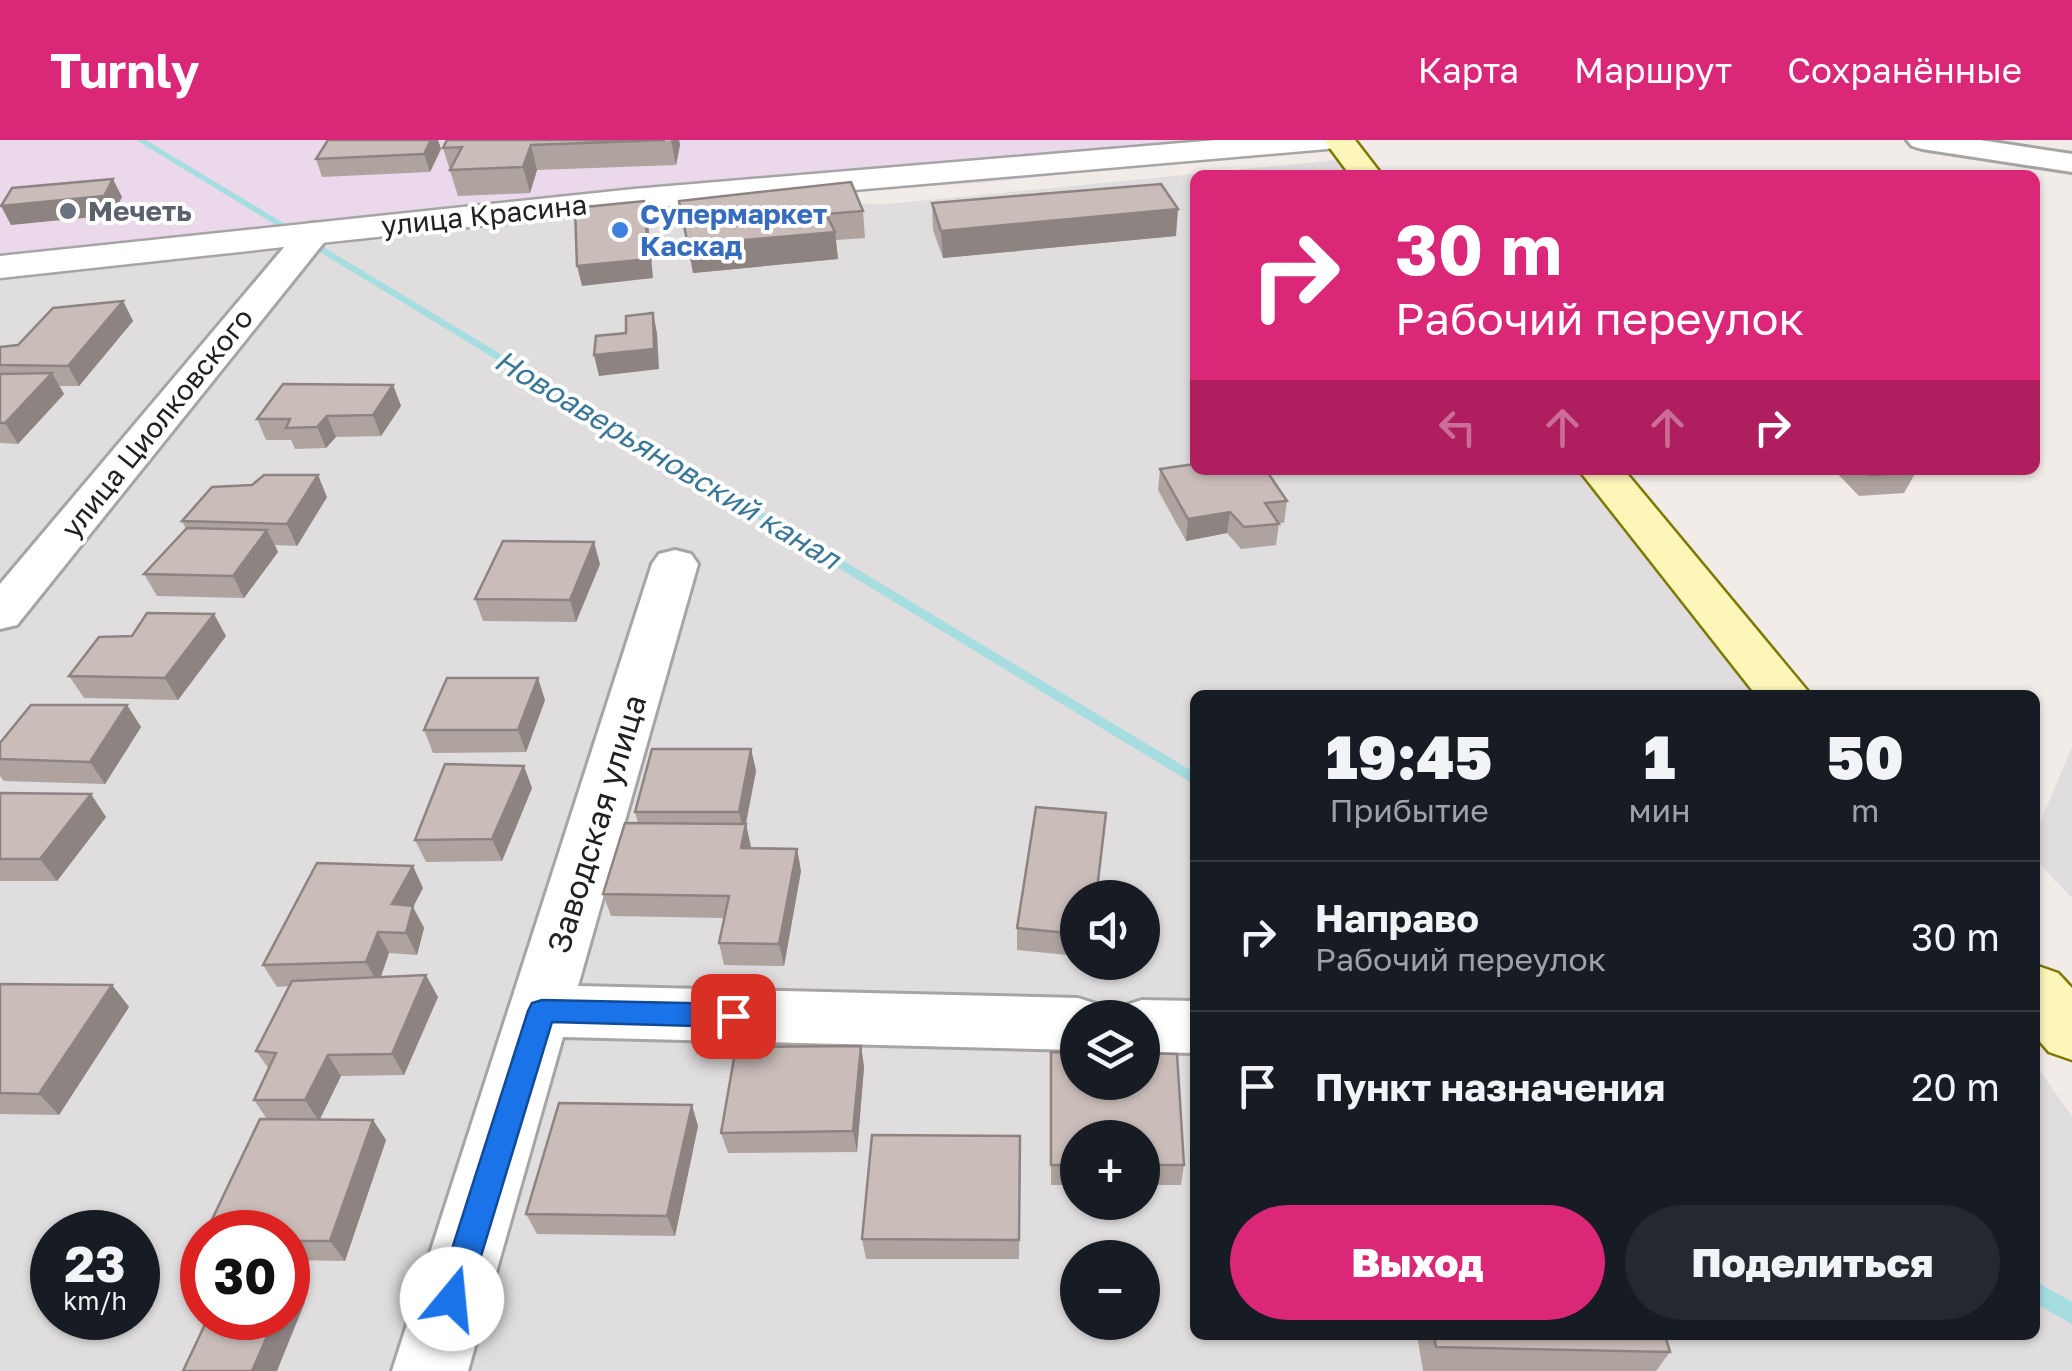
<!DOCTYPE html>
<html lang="ru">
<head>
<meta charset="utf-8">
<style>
	:root { --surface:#171b24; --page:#242831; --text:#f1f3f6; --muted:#9ea1a6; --line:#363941; --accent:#db2777 }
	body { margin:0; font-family:"Golos Text",sans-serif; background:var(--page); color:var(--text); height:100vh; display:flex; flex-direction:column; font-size:38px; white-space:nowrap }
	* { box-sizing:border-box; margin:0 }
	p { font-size:32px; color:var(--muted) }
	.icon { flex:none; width:55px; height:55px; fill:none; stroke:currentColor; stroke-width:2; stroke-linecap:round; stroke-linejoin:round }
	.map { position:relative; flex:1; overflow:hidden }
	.details { position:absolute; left:1190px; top:550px; width:850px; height:650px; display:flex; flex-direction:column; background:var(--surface); border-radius:15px; box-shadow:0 2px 8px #0004 }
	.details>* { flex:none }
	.top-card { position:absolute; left:1190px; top:30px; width:850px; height:305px; border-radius:15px; box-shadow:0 2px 8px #0004; background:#db2777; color:#fff; overflow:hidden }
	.controls { position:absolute; left:1060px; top:740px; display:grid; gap:20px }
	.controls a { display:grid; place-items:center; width:100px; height:100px; border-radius:50%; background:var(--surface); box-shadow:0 2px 8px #0004; font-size:50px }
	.speed { position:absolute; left:30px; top:1070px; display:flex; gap:20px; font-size:50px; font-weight:700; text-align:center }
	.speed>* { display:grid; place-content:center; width:130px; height:130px; border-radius:50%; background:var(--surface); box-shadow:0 2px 8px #0004; line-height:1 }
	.speed small { font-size:25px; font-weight:400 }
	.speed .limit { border:15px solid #d22; background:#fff; color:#111 }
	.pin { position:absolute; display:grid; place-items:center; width:85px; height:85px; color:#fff; margin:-42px; border-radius:20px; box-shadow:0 5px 15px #0006 }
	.me { position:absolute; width:110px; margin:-55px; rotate:17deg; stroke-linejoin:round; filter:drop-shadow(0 0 8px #0008) }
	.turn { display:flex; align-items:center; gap:35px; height:210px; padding:0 40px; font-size:45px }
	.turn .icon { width:130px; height:130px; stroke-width:2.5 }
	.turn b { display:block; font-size:70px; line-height:85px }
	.lanes { display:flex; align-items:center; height:95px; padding:0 40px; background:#0003; justify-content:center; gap:50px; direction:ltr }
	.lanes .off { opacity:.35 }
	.eta { display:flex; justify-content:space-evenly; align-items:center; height:170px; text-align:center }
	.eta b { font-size:60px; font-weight:800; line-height:70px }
	.action { display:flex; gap:20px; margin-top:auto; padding:20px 40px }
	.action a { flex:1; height:115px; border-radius:60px; background:var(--accent); color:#fff; font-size:40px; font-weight:800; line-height:115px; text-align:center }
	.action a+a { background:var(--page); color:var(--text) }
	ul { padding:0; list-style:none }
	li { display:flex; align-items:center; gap:30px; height:150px; padding:0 40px; border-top:2px solid var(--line) }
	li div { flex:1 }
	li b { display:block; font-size:38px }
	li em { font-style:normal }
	header { display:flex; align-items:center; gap:60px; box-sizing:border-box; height:140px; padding:0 50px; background:var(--accent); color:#fff }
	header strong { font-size:48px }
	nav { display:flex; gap:55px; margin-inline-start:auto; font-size:35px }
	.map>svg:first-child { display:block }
	.residential { fill:#dfddde; fill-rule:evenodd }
	.industrial { fill:#ebd8ea }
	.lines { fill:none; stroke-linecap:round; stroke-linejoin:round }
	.stream { fill:#a5dde1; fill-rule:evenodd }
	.minor-casing { stroke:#a5a5a5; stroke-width:6 }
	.tertiary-casing { stroke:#a5a5a5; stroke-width:5 }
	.secondary-casing { stroke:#7f7800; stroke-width:5 }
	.minor { fill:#fff; fill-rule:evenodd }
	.tertiary { fill:#fff; fill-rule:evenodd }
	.secondary { fill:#fdf6b9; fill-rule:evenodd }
	.wall { fill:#aea39f }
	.shaded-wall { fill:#8d8482 }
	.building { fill:#cabdb9; stroke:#8d8482; stroke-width:2.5 }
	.route { fill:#1a73e8; stroke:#114b97; stroke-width:2.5 }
	.worship-dot { fill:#6b7280; stroke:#fff; stroke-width:4 }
	.shop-dot { fill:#3f7fe0; stroke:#fff; stroke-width:4 }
	.labels { text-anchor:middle; stroke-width:8; stroke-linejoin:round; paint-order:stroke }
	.far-worship-label { font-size:28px; font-weight:bold; fill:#5b616d; stroke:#fff; text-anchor:start }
	.far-shop-label { font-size:28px; font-weight:bold; fill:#366cbe; stroke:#fff; text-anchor:start }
	.far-street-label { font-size:28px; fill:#212121; stroke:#fff }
	.far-water-label { font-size:30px; font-style:italic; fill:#3b7796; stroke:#fff }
	.street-label { font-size:32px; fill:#212121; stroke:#fff }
</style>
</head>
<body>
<header>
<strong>Turnly</strong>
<nav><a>Карта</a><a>Маршрут</a><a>Сохранённые</a></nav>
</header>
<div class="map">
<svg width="2072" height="1231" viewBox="0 0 2072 1231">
	<rect width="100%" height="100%" fill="#f1ece7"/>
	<!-- residential -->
	<g class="residential">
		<path d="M1347,19L1359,35H1195V330H1587L1760,555H1195V1195H2035V924L2072,976V1231H0V127L633,59L887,64ZM1078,758H1142V822H1078ZM1078,878H1142V942H1078ZM1078,998H1142V1062H1078ZM52,1092H138V1178H52ZM202,1092H288V1178H202ZM1078,1118H1142V1182H1078Z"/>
		<polygon points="2072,607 2072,758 2035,719 2035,695"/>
	</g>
	<!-- industrial -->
	<polygon class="industrial" points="0,0 1348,0 1351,4 980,43 543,69 0,127"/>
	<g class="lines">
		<!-- stream -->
		<g class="stream">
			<polygon points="136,0 146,0 1195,633 1195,645"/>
			<polygon points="2035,1141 2072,1162 2072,1184 2035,1163"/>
		</g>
		<!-- minor casing -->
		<g class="minor-casing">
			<g id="minor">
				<polygon points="1907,0 1980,0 2072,14 2072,32 1922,9 1912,6"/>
				<polygon points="314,83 326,86 330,93 326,100 17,485 0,489 0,444 302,86"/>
				<polygon points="675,410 691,414 698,424 578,846 1078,858 1100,865 1106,878 1078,878 1078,910 563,897 468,1231 392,1231 652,424 659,414"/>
				<polygon points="1142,860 1195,861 1195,913 1142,912 1142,878 1115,878 1120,867"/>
			</g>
		</g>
		<!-- tertiary casing -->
		<g class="tertiary-casing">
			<polygon id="tertiary" points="1217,0 1342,0 1338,7 1327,9 634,69 0,138 0,116 634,49"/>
		</g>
		<!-- secondary casing -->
		<g class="secondary-casing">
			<g id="secondary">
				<polygon points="1324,0 1355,0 1382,35 1350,35"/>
				<polygon points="1579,330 1624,330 1811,555 1756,555"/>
				<polygon points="2035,825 2058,833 2072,848 2072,920 2049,912 2035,896"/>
			</g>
		</g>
		<!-- minor -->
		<use href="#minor" class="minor"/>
		<!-- tertiary -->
		<use href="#tertiary" class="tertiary"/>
		<!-- secondary -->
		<use href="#secondary" class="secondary"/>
	</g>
	<!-- wall -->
	<g class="wall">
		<polygon points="328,0 438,0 441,9 430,32 322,37 316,19"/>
		<polygon points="679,0 680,5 676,25 537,30 530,53 458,56 443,8"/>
		<polygon points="679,61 863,71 865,98 836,100 838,119 693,133"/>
		<polygon points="932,63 1176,96 943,118 933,90"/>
		<polygon points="123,161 133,181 79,246 59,246 64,254 18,304 0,303 0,207 18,205"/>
		<polygon points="393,245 401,266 381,296 336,297 326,308 295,309 291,300 266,300 257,279"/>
		<polygon points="1160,329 1287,361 1284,383 1279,383 1276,405 1241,409 1227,393 1186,401 1158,350"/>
		<polygon points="1834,330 1914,330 1916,332 1904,353 1859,356"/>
		<polygon points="327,357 297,406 275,405 278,412 244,458 157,456 144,434 186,389 182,381"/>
		<polygon points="600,424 576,482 483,481 475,459"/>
		<polygon points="132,496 226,496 178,560 84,558 69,536"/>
		<polygon points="545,560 526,612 433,613 424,590"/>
		<polygon points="127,565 141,587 105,644 4,641 0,636 0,603"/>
		<polygon points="751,609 756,631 745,684 750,708 797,709 801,731 784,826 724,825 719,803 724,778 611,776 603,754 638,683 635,672"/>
		<polygon points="532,648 502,721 426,722 415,700"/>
		<polygon points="0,653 106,677 57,741 0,741"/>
		<polygon points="1106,673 1097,758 1078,758 1078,816 1017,810 1017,788"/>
		<polygon points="423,748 413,767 424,788 417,815 389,813 381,837 438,857 404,935 341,936 320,979 373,980 386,1000 345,1121 288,1120 288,1092 267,979 254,960 269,929 256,911 289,846 277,847 263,825"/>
		<polygon points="0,844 112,845 129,867 59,975 0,974"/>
		<polygon points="861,906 864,927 857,1012 728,1013 721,993"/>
		<polygon points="1051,912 1184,1025 1181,1045 1142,1045 1142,998 1078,998 1078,1045 1051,1045"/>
		<polygon points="698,986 675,1096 537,1094 526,1074"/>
		<polygon points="1020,1016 1019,1119 866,1119 862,1099"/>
		<polygon points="1417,1195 1665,1195 1670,1212 1656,1231 1423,1231"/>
	</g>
	<!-- shaded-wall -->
	<g class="shaded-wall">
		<polygon points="431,0 438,0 441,9 430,32 424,14"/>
		<polygon points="671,0 679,0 680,5 676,25"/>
		<polygon points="531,5 537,30 530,53 523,27"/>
		<polygon points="113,39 122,57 113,75 11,85 1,66"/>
		<polygon points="644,61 648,80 653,138 582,146 577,126"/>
		<polygon points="1178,69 1176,96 943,118 941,91"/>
		<polygon points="835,92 838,119 693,133 688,105"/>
		<polygon points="123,161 133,181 79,246 68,226"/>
		<polygon points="653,173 657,193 659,229 599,236 594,215"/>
		<polygon points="52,233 64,254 18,304 5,283"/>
		<polygon points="393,245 401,266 381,296 373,275"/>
		<polygon points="327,276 336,297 326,308 317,287"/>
		<polygon points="318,335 327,357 297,406 287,384"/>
		<polygon points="1230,372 1227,393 1186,401 1188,379"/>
		<polygon points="267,390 278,412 244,458 233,436"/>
		<polygon points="594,402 600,424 576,482 570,460"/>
		<polygon points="214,474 226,496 178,560 165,538"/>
		<polygon points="538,538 545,560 526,612 518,590"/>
		<polygon points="127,565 141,587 105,644 90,622"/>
		<polygon points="751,609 756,631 744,694 739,672"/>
		<polygon points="524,626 532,648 502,721 492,699"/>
		<polygon points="91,654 106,677 57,741 40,719"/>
		<polygon points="746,684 751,707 746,730 741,708"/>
		<polygon points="797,709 801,731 784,826 779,804"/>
		<polygon points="413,726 423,748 413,767 424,788 417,815 392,764"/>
		<polygon points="378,792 389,813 378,844 366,822"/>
		<polygon points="426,835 438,857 404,935 392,914"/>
		<polygon points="112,845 129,867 59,975 39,954"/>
		<polygon points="861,906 864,927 857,1012 853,991"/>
		<polygon points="328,915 341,936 319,981 305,960"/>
		<polygon points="692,965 698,986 675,1096 667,1076"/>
		<polygon points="373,980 386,1000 345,1121 330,1101"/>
		<polygon points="289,1143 305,1162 277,1231 252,1231 275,1178 288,1178 288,1147"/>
	</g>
	<!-- building -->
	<g class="building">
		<polygon points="328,0 431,0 424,14 316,19"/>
		<polygon points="447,0 665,0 531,5 523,27 450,30 462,7 443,8"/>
		<polygon points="113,39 104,56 1,66 12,48"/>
		<polygon points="851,42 863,71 826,74 835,92 688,105 679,61"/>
		<polygon points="1161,44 1178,69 941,91 932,63"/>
		<polygon points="644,61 649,119 577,126 575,68"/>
		<polygon points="123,161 68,226 0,225 0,207 18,205 53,168"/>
		<polygon points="653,173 654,209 594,215 596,196 626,193 626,176"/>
		<polygon points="52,233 5,283 0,283 0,234"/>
		<polygon points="283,244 393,245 373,275 327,276 317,287 286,288 290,279 257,279"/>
		<polygon points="1195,324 1195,330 1266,330 1287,361 1265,363 1279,384 1244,387 1230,372 1188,379 1160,329"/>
		<polygon points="1865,330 1914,330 1916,332 1870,335"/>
		<polygon points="264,335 318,335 287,384 182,381 212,347 252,345"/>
		<polygon points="187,388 267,390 233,436 144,434"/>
		<polygon points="503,401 594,402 570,460 475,459"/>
		<polygon points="147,473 214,474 165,538 69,536 99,497 132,496"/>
		<polygon points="447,538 538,538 518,590 424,590"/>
		<polygon points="31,565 127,565 90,622 0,619 0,603"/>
		<polygon points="652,609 751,609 739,672 635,672"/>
		<polygon points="445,624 524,626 492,699 415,700"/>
		<polygon points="0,653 91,654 40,719 0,719"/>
		<polygon points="1036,667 1106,673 1096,758 1078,758 1078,794 1017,788"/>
		<polygon points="625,683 746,684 741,708 797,709 779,804 719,803 729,756 603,754"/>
		<polygon points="317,723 413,726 392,764 413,766 406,793 378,792 366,822 263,825"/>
		<polygon points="426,835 392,914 328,915 305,960 254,960 276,913 256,911 292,841"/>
		<polygon points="0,844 112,845 39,954 0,953"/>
		<polygon points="861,906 853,991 721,993 736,907"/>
		<polygon points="1051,912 1078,913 1078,942 1142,942 1142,913 1177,914 1184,1025 1142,1025 1142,998 1078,998 1078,1025 1051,1025"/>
		<polygon points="559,963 692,965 667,1076 526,1074"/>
		<polygon points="260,979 373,980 330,1101 288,1101 288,1092 206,1092"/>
		<polygon points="872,995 1020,996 1019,1100 862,1099"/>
		<polygon points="208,1178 275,1178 252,1231 183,1231"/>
		<polygon points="1434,1195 1665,1195 1670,1212 1436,1207"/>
	</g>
	<!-- route -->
	<polygon class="route" points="542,860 733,864 743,867 746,876 743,884 733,887 552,882 468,1159 463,1170 452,1175 441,1170 436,1159 528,871 532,863"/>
	<!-- markers -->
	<circle class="worship-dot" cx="68" cy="71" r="10"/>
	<circle class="shop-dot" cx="620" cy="90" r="10"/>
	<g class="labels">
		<!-- far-worship labels -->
		<g class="far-worship-label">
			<text x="88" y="81">Мечеть</text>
		</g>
		<!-- far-shop labels -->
		<g class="far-shop-label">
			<text x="640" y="84">Супермаркет<tspan x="640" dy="32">Каскад</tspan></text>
		</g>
		<!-- far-street labels -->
		<g class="far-street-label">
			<text transform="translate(484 75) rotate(-6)" y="10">улица Красина</text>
			<text transform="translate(157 283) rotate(-51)" y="10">улица Циолковского</text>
		</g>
		<!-- far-water labels -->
		<g class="far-water-label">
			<text transform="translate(667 320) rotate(31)" y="10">Новоаверьяновский канал</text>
		</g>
		<!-- street labels -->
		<g class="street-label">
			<text transform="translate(597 684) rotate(-73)" y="11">Заводская улица</text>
		</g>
	</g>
</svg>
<div class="controls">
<a><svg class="icon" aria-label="sound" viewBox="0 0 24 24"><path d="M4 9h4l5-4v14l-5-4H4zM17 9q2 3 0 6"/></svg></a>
<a><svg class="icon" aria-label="layers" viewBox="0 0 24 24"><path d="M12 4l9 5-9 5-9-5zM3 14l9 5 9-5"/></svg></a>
<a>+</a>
<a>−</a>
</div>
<div class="speed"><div>23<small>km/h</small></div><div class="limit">30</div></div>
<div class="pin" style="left:733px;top:876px;background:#d93025"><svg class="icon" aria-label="arrive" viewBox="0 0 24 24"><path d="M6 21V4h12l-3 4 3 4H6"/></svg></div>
<svg class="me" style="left:452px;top:1159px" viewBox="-20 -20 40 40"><circle r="19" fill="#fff"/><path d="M0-13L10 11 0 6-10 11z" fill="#1a73e8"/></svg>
<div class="top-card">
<div class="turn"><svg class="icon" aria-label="right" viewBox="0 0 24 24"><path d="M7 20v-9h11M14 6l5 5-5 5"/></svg><div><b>30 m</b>Рабочий переулок</div></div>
<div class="lanes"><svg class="icon off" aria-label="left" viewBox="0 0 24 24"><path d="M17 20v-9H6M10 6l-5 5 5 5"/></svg><svg class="icon off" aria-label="ahead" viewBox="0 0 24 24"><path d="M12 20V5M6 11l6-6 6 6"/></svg><svg class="icon off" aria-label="ahead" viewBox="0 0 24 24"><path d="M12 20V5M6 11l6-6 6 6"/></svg><svg class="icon" aria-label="right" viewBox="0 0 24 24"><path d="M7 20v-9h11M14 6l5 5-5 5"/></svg></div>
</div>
<section class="details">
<div class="eta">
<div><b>19:45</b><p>Прибытие</p></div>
<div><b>1</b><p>мин</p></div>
<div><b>50</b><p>m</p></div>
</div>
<ul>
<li><svg class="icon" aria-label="right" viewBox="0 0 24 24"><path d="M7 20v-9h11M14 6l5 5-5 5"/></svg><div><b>Направо</b><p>Рабочий переулок</p></div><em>30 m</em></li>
<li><svg class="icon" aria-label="arrive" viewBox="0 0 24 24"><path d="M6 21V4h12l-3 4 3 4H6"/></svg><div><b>Пункт назначения</b></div><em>20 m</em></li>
</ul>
<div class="action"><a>Выход</a><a>Поделиться</a></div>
</section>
</div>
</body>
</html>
